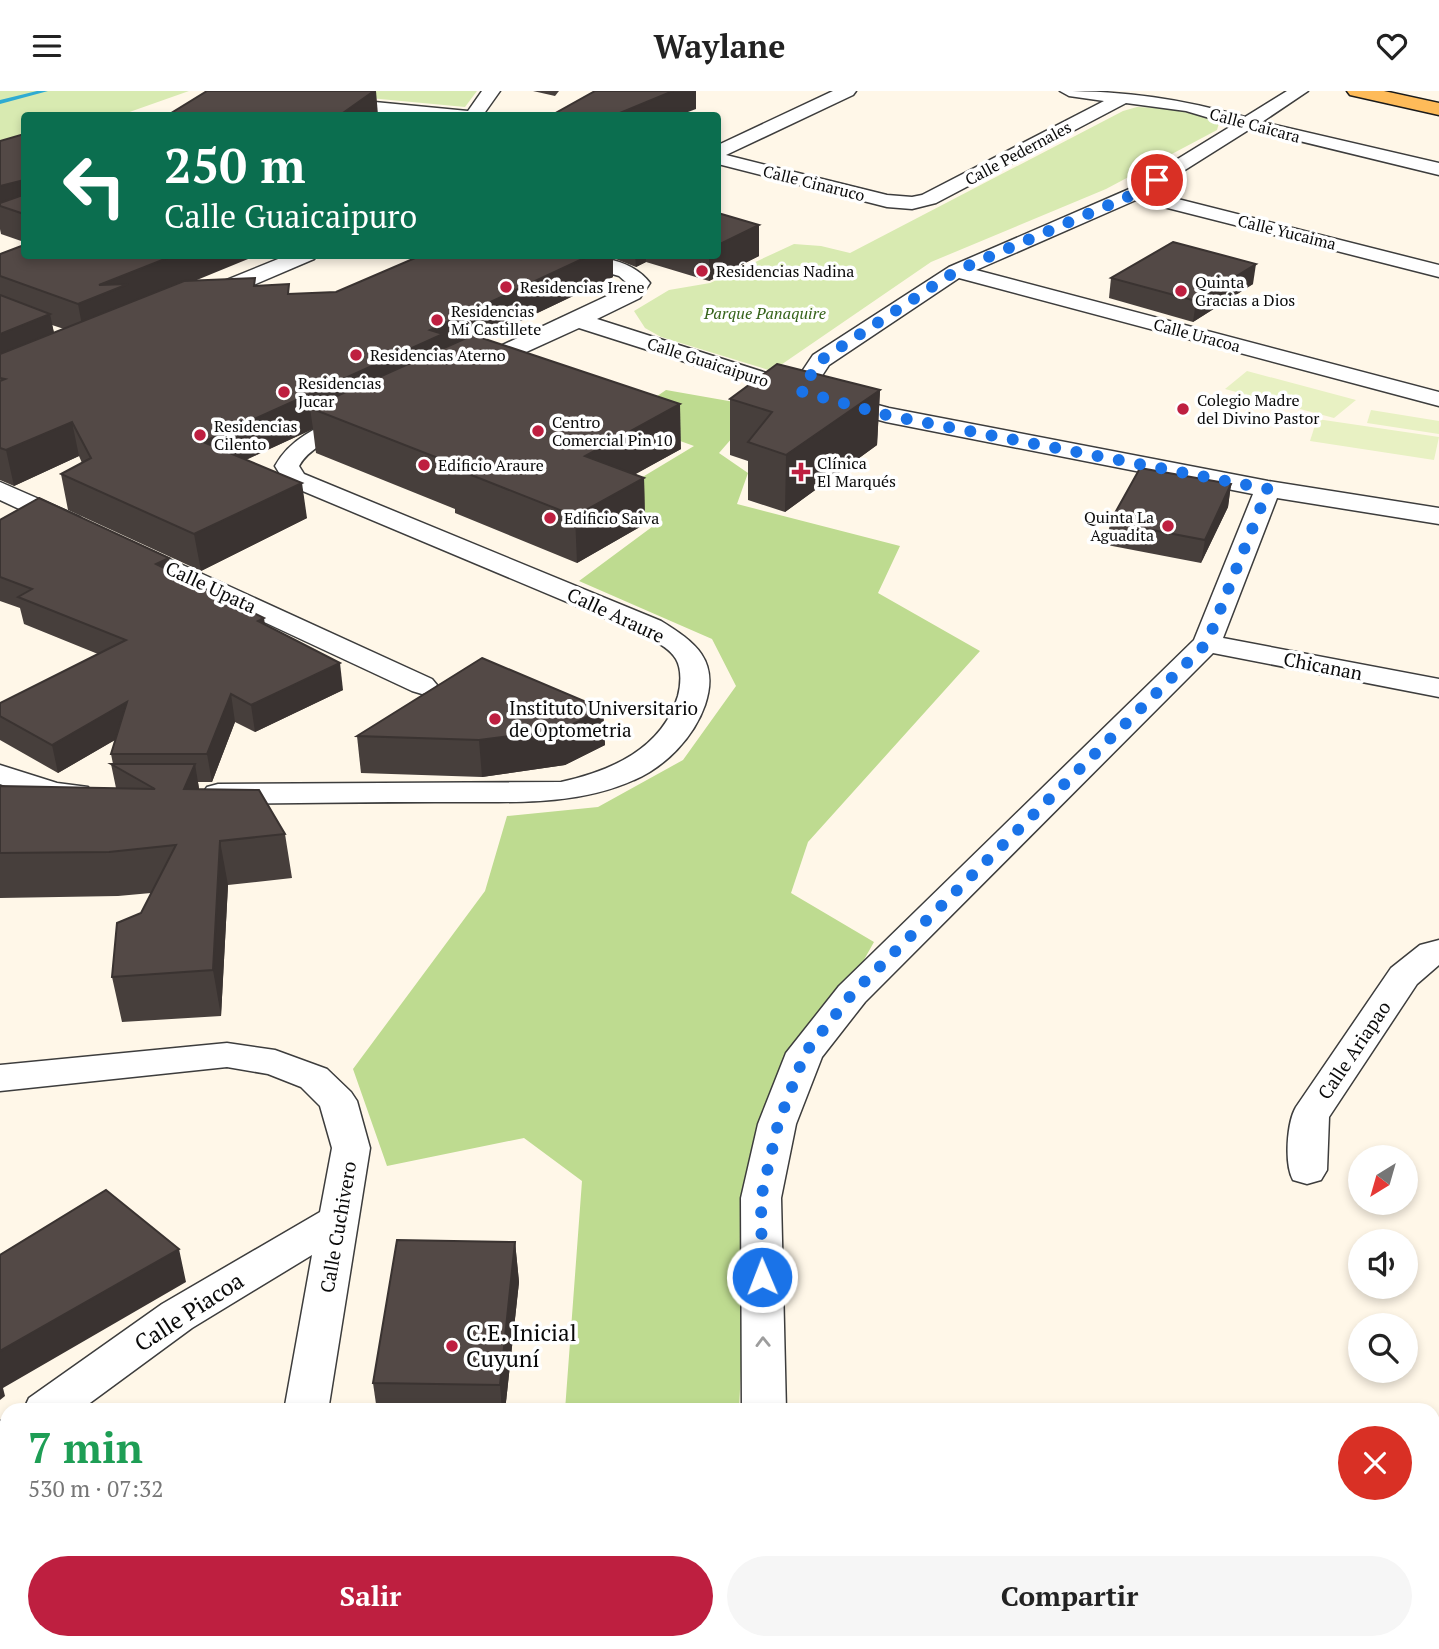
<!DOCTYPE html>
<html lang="es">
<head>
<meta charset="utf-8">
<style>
	:root { --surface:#fff; --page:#f6f6f6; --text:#222; --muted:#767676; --accent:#be1f40 }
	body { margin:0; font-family:"PT Serif",serif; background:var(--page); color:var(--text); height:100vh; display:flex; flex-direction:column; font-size:26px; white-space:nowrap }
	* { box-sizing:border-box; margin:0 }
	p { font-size:23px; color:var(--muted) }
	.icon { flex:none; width:38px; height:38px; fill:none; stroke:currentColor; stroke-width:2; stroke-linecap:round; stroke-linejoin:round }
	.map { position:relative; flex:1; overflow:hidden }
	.sheet { position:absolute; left:0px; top:1312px; width:1440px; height:247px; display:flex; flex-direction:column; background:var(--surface); border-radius:21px 21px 0 0; box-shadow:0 4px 10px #0003 }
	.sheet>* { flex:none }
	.guide { position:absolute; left:21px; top:21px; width:700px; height:147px; border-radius:7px; box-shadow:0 4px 10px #0003; background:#0b6e4f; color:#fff; overflow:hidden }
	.needle { width:46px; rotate:217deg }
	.tools { position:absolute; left:1348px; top:1054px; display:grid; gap:14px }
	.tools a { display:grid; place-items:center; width:70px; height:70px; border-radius:50%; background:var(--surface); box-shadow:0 4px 10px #0003; font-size:35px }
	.pin { position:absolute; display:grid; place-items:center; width:60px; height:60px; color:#fff; margin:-30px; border:4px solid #fff; border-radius:50%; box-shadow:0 2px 7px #0007 }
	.me { position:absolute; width:77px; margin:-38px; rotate:359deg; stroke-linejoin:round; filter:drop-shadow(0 0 5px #0008) }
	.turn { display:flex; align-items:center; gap:24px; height:147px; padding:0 28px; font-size:32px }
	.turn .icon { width:91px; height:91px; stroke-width:2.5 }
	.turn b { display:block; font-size:49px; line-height:60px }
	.round { display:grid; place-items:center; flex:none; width:74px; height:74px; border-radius:37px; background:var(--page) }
	.summary { display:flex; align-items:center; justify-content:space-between; height:119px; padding:0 28px }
	h1 { font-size:42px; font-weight:600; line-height:52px; color:#1e9e55 }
	.button { display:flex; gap:14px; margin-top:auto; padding:14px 28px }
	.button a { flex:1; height:80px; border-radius:42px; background:var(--accent); color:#fff; font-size:28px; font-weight:600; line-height:80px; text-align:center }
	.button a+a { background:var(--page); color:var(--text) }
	header { display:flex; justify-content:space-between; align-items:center; height:91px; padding:0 28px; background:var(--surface); font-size:32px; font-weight:600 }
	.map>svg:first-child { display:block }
	.green { fill:#d8eab1 }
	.forest { fill:#bedb90 }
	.pitch { fill:#e8f1c3 }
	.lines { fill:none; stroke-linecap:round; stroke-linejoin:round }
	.stream { fill:#2fabd2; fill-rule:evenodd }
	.street-casing { stroke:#3d3d3d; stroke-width:3 }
	.primary-casing { stroke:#1b1b1b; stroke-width:3 }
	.street { fill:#fff; fill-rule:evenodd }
	.primary { fill:#febb59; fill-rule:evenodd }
	.wall { fill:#473f3c; fill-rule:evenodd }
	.shaded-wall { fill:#3a3331 }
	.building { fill:#534946; stroke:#3a3331; stroke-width:2 }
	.oneway { stroke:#9d9d9d }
	.route { stroke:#1a73e8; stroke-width:12; stroke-dasharray:0 21.6 }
	.poi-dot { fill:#be1f40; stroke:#fff; stroke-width:2.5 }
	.labels { text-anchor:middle; stroke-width:7; stroke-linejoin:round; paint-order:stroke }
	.far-street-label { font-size:16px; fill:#0a0a0a; stroke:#fff }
	.far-poi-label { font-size:16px; fill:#0a0a0a; stroke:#fff; text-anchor:start }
	.far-park-label { font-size:16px; font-style:italic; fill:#35631a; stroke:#fff }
	.street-label { font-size:19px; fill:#0a0a0a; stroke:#fff }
	.poi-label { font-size:19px; fill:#0a0a0a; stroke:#fff; text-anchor:start }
	.near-street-label { font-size:23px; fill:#0a0a0a; stroke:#fff }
	.near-poi-label { font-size:23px; fill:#0a0a0a; stroke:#fff; text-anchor:start }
</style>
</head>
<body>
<header><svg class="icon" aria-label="menu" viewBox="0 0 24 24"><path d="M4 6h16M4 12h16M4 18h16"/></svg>Waylane<svg class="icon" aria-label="heart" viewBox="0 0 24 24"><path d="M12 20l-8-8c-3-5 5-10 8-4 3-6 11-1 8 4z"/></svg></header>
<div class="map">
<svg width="1439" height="1558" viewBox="0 0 1439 1558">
	<rect width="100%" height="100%" fill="#fff7e8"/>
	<!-- green -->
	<g class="green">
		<polygon points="0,0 189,0 121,24 24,24 24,59 0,68"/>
		<polygon points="295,0 477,0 465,16"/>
		<path d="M1137,16C1166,17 1192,20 1219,32L1217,39L1106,98L931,171L772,280L661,246L645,237L634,220L669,199L710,192L794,153L821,155L850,162L1123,20Z"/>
	</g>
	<!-- forest -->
	<g class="forest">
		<polygon points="666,299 740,312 740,338 719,362 748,382 737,413 900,455 878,502 980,560 808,751 791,802 874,851 751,1069 739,1319 565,1319 582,1090 524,1047 387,1075 353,978 485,800 507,725 598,716 683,669 736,595 712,548 579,490 660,430 606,408 694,355 622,329"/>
		<polygon points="695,1552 1119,1552 1130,1558 693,1558"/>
	</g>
	<!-- pitch -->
	<g class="pitch">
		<polygon points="1247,280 1356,309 1334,327 1225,298"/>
		<polygon points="1371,319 1439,330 1439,343 1367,332"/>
		<polygon points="1317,328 1439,346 1434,369 1310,350"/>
	</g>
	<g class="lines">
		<!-- stream -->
		<polygon class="stream" points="37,0 48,0 0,13 0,9"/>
		<!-- street casing -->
		<g class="street-casing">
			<g id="street">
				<polygon points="482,0 500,0 483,24 411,24 333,17 324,12 333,7 468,20"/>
				<path d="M833,0H856L853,4L726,64L887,104L912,106L922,104L1104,10L1069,5L1060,0C1127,0 1181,8 1245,26L1287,0H1308L1262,31L1439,72V84L1250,38L1150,101L1439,174V186L1136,109L976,179L1439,301V315L959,187L829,274L814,297L889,317L1268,390L1439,417V433L1277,407L1223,547L1439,588V606L1213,562L865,911L822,966L796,1033L781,1107L786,1320H742L741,1107L758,1033L786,962L839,895L1194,549L1253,403L886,331L792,305L579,237L480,282H464L461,277L464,272L624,197L628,193L619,185L561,168L558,164C588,164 630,165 650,192L640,207L597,228L795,291L813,264L949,176L1127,99L1233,34L1186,20L1126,12L936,112L912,118L887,116L718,73V54Z"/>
				<polygon points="288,164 317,164 314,168 218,209 202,209 199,204 202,199"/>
				<path d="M356,323L364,325L368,330L364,335C342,345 312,352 299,375L304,383L661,530C695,551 720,569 705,614C694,646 665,676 634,689C572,717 502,710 435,711C363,711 290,712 218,713L207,710L202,703L207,696L218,693L561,691C611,680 662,658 678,605C681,594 682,578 676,568C669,556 652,549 641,542L286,393L275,375C291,346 324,331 356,323Z"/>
				<polygon points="0,391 80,426 84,432 80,438 71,440 62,438 0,409"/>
				<polygon points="130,450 432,588 437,594 432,600 422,603 412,600 121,464 117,458 121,452"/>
				<path d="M0,674L57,692L88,696L93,703L88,710C58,717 28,703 0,693Z"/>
				<path d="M1439,849V874L1417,893L1329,1026L1327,1079L1321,1089L1307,1093L1293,1089C1284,1073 1287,1031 1296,1016L1391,877L1420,854Z"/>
				<polygon points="227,952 275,959 327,978 351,1001 357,1010 370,1057 328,1320 284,1320 312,1164 192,1237 79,1320 23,1320 29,1307 162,1213 320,1121 332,1057 320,1015 301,996 268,983 227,976 0,1000 0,974"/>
				<polygon points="7,1328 7,1367 0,1369 0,1330"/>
				<polygon points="229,1552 279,1552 278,1558 228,1558"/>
				<polygon points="1328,1552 1383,1552 1386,1558 1330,1558"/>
			</g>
		</g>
		<!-- primary casing -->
		<g class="primary-casing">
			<polygon id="primary" points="1347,0 1384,0 1439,12 1439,24 1350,4"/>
		</g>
		<!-- street -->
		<use href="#street" class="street"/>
		<!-- primary -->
		<use href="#primary" class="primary"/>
	</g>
	<!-- wall -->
	<g class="wall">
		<polygon points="533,0 559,0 555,5"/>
		<polygon points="24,43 24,151 1,143 0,138 0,50"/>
		<path d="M0,163L195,190L256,195L290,203L336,201L422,164L759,165L709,190L646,171L636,176L613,167V186L483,248L681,358L635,383L644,387L645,433L577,472L455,422V418L316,362L313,338L246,369L307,427L201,480L68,419L61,383L82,372L79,365L14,395L0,389ZM52,234L64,238L54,242Z"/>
		<polygon points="1111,187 1253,193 1193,231 1109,207"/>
		<polygon points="880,299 877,354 785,421 748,409 748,370 730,364 730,308"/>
		<polygon points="1231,393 1228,416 1201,472 1107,454 1110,431"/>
		<polygon points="0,429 169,467 172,481 265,534 343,599 255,641 235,631 212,691 198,691 199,698 285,743 292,787 228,794 221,925 122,931 112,886 141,822 151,802 118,805 0,807 0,695 116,697 111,673 113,673 111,663 115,649 58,682 0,649 0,612 98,563 24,533 20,517 0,510"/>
		<polygon points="603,618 605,654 565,674 482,686 361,682 357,645"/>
		<polygon points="515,1151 519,1191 505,1320 377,1320 373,1292"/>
	</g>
	<!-- shaded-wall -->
	<g class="shaded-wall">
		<polygon points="374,0 376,0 378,24 340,24"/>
		<polygon points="673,0 696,0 696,18 680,24 623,24 622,21"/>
		<polygon points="20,90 24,115 0,115 0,95"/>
		<polygon points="759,134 759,165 709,190 709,164 718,164 718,154"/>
		<polygon points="175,164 258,164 131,216 84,245 78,213 99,194"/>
		<polygon points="591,164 613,164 613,186 445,266 310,317 313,338 208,386 203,351 430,239"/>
		<polygon points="635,164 646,164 646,171 636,176"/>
		<polygon points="1256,173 1253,193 1193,231 1196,210"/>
		<polygon points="50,223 57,256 0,279 0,243"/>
		<polygon points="880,299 877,354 785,421 786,364"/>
		<polygon points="680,313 681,358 587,410 585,365"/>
		<polygon points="72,331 79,365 14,395 6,359"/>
		<polygon points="644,387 645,433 577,472 575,425"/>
		<polygon points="302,392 307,427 201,480 194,443"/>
		<polygon points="1231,393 1228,416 1201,472 1205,449"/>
		<polygon points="169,467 174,493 156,473"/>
		<polygon points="264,527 268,554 258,530"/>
		<polygon points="340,572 343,599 255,641 251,614"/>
		<polygon points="231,603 235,631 212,691 207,663"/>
		<polygon points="127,611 132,639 58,682 52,654"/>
		<polygon points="603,618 605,654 565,674 482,686 479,649"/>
		<polygon points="195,673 202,716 184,698"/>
		<polygon points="220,750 228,794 221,925 213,879"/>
		<polygon points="515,1151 519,1191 505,1320 502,1320 500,1294"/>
		<polygon points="179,1158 186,1191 3,1297 5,1305 0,1309 0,1260"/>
	</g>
	<!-- building -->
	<g class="building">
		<polygon points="207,0 374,0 340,24 168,24"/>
		<polygon points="595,0 673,0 622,21 640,24 552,24"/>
		<polygon points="130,22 140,24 121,24"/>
		<polygon points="24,43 24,123 0,115 0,112 20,105 20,90 0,95 0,50"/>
		<polygon points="718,122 759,134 718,154"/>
		<polygon points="1173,151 1256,173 1196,210 1111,187"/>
		<polygon points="24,154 24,164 175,164 99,194 128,193 78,213 0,185 0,163"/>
		<polygon points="422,164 591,164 430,239 443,243 203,351 302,392 194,443 61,383 91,367 72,331 6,359 0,357 0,290 5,288 0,287 0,263 184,190 255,187 254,195 289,193 288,203 336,201"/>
		<polygon points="0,204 50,223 0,243"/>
		<polygon points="473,244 680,313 585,365 644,387 575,425 451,376 456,374 310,317"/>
		<polygon points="777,273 880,299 786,364 748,351 772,321 730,308"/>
		<polygon points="1140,377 1231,393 1205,449 1110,431"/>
		<polygon points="39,407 169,467 156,473 264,527 258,530 340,572 251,614 231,603 207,663 111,663 127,611 52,654 0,625 0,612 126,549 18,506 32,498 0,486 0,429"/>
		<polygon points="482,567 603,618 563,638 479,649 357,645"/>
		<polygon points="111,673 195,673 184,698 259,699 285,743 220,750 213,879 112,886 117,832 141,822 176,754 109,761 0,762 0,695 155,698"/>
		<polygon points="106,1099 179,1158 0,1260 0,1164"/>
		<polygon points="397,1149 515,1151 500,1294 373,1292"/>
	</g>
	<!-- one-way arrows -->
	<defs><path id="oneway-chevron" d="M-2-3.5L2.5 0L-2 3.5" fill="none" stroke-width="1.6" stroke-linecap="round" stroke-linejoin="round" transform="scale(1.75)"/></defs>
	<use class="oneway" href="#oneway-chevron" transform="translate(763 1251) rotate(-91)"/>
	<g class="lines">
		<!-- route -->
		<polyline class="route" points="762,1186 761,1107 778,1033 805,962 852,903 1207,552 1268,398 886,324 800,300 821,269 956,180 1134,103 1157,89"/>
	</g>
	<!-- markers -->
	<g class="poi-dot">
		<circle cx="702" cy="180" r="7"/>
		<circle cx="506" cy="196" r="7"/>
		<circle cx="1181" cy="200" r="7"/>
		<circle cx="437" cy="229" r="7"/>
		<circle cx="356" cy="264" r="7"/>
		<circle cx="284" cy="301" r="7"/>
		<circle cx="1183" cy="318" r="7"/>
		<circle cx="538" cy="340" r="7"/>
		<circle cx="200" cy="344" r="7"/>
		<circle cx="424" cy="374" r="7"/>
		<path d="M797.5 370.5h7v7h7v7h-7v7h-7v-7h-7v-7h7z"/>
		<circle cx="550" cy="427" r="7"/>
		<circle cx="1168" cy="435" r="7"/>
		<circle cx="495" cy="628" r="7"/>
		<circle cx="452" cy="1255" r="7"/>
	</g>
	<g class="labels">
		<!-- far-street labels -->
		<g class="far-street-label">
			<text transform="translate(1255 34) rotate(15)" y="6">Calle Caicara</text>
			<text transform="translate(1018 62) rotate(-28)" y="6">Calle Pedernales</text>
			<text transform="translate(814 92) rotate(14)" y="6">Calle Cinaruco</text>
			<text transform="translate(1287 141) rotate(14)" y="6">Calle Yucaima</text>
			<text transform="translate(1197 244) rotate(15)" y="6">Calle Uracoa</text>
			<text transform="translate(708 271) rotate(18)" y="6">Calle Guaicaipuro</text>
		</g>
		<!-- far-poi labels -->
		<g class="far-poi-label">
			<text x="716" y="186">Residencias Nadina</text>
			<text x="1195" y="197">Quinta<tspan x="1195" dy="18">Gracias a Dios</tspan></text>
			<text x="520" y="202">Residencias Irene</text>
			<text x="451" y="226">Residencias<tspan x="451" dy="18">Mi Castillete</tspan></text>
			<text x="370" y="270">Residencias Aterno</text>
			<text x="298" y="298">Residencias<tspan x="298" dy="18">Jucar</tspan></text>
			<text x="1197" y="315">Colegio Madre<tspan x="1197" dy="18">del Divino Pastor</tspan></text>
			<text x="552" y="337">Centro<tspan x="552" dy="18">Comercial Pin 10</tspan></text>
			<text x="214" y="341">Residencias<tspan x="214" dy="18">Cilento</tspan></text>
			<text x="817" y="378">Clínica<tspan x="817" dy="18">El Marqués</tspan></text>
			<text x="438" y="380">Edificio Araure</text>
			<text x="1154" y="432" text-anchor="end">Quinta La<tspan x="1154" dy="18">Aguadita</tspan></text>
			<text x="564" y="433">Edificio Saiva</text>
		</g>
		<!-- far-park labels -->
		<g class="far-park-label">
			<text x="765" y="228">Parque Panaquire</text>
		</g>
		<!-- street labels -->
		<g class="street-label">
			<text transform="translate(211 496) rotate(25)" y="7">Calle Upata</text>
			<text transform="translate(616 524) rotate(25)" y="7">Calle Araure</text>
			<text transform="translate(1323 575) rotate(11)" y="7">Chicanan</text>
			<text transform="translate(1354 959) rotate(-56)" y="7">Calle Ariapao</text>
			<text transform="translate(338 1136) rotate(-80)" y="7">Calle Cuchivero</text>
		</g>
		<!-- poi labels -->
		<g class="poi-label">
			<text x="509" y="624">Instituto Universitario<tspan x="509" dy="22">de Optometria</tspan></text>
		</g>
		<!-- near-street labels -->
		<g class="near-street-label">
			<text transform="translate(189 1221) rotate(-33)" y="8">Calle Piacoa</text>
		</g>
		<!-- near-poi labels -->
		<g class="near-poi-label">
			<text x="466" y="1250">C.E. Inicial<tspan x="466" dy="26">Cuyuní</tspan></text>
		</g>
	</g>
</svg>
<div class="tools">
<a><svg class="needle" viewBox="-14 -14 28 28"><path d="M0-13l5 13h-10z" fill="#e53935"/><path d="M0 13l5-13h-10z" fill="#767676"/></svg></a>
<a><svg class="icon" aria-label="sound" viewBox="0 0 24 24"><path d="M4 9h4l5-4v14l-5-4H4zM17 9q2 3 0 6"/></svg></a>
<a><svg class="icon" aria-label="search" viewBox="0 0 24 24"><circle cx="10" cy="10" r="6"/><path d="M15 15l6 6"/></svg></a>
</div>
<div class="pin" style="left:1157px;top:89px;background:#d93025"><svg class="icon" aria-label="arrive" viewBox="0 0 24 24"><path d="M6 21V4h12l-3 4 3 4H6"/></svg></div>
<svg class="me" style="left:762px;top:1186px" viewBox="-20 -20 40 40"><circle r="17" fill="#1a73e8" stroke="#fff" stroke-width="3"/><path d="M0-11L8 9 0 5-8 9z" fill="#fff"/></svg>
<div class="guide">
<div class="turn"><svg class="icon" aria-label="left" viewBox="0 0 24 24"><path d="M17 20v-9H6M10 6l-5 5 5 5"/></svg><div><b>250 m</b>Calle Guaicaipuro</div></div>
</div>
<section class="sheet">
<div class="summary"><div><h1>7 min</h1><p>530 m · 07:32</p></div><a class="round" style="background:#d93025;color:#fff"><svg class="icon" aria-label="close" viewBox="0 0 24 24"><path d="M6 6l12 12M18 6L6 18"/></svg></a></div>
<div class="button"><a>Salir</a><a>Compartir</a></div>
</section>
</div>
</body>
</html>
